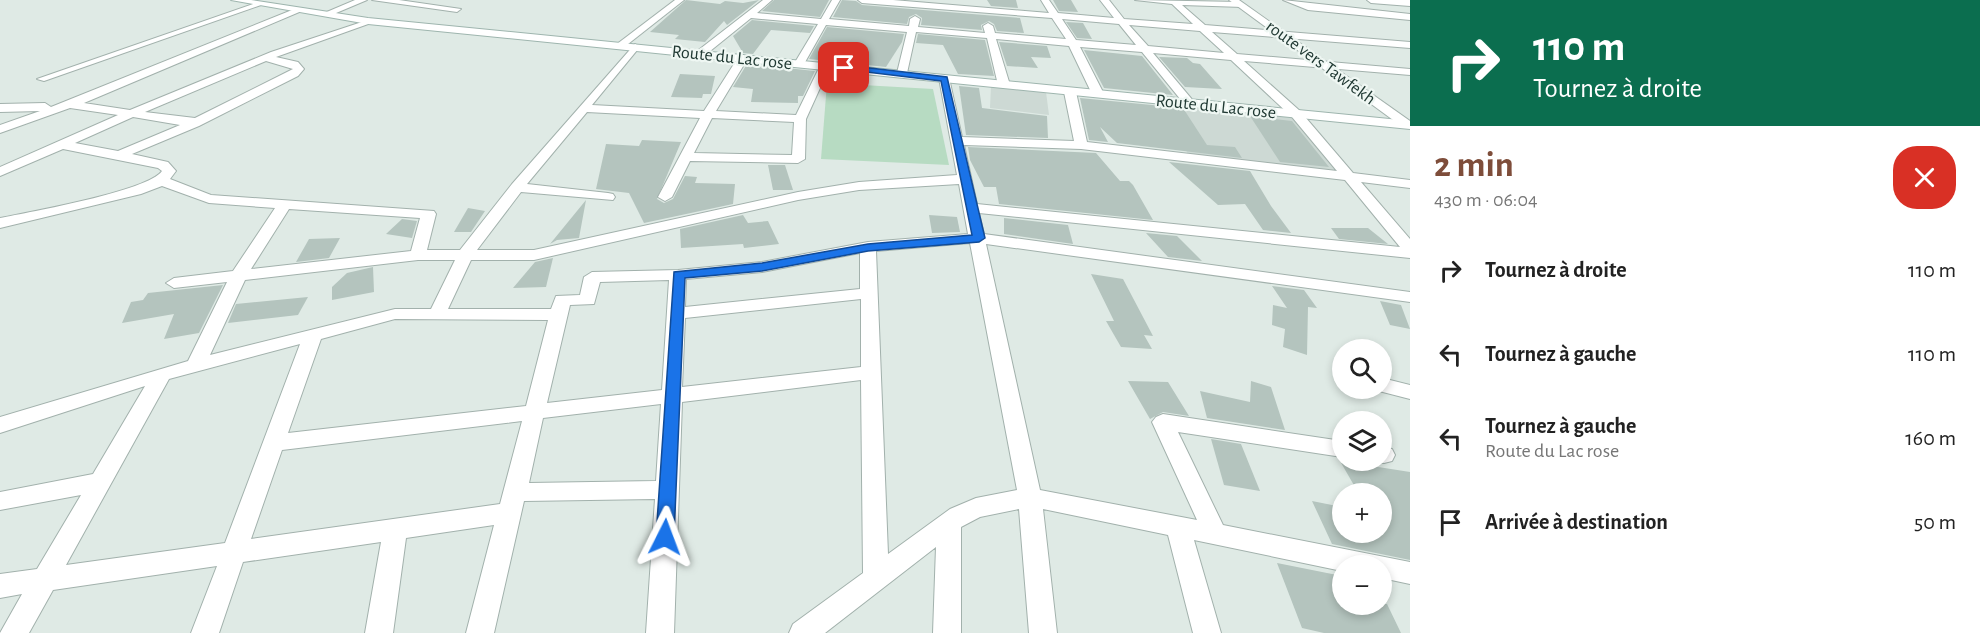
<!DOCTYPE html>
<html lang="fr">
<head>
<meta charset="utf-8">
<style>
	:root { --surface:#fff; --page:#f2f2f2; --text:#222; --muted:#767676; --accent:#7e4d3a }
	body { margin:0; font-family:"Alegreya Sans",sans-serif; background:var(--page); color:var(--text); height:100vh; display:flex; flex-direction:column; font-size:22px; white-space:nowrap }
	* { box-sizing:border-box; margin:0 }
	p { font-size:20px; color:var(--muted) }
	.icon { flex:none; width:33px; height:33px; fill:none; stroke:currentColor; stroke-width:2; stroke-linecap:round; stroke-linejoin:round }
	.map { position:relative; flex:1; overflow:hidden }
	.drawer { display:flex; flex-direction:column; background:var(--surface); width:570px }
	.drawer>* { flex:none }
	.banner { background:#0b6e4f; color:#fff; overflow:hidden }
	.controls { position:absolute; left:1332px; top:339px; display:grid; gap:12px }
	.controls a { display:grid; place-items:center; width:60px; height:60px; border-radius:50%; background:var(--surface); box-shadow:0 3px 9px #0003; font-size:30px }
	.pin { position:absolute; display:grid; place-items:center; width:51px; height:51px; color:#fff; margin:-26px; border-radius:12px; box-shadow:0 3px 9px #0006 }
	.me { position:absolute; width:66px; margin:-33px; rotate:3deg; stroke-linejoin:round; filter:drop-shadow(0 0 4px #0008) }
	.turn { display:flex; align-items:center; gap:21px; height:126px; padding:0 24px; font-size:27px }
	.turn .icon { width:78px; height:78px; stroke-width:2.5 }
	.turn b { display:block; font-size:42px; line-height:51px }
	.round { display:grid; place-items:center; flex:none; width:63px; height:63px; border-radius:24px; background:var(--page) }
	.headline { display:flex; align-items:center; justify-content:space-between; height:102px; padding:0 24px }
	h1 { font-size:36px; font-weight:700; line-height:45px; color:var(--accent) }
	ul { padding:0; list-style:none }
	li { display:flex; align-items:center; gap:18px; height:84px; padding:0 24px }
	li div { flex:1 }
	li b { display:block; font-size:22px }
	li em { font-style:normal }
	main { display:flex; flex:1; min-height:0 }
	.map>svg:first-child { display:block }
	.built { fill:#cdd9d4 }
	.green { fill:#b7dbc2 }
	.building { fill:#b4c4be }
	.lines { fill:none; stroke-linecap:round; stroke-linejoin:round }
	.service-casing { stroke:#a2b1ac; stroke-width:2 }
	.minor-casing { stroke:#a2b1ac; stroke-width:2 }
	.tertiary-casing { stroke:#a2b1ac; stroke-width:2 }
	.secondary-casing { stroke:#9eb5ae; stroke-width:2 }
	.service { fill:#fff; fill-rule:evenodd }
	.minor { fill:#fff; fill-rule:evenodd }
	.tertiary { fill:#fff; fill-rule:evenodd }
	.secondary { fill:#fff; fill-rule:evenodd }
	.route { fill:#1a73e8; stroke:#114b97; stroke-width:1.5 }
	.labels { text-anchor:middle; stroke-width:4.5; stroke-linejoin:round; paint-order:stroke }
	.far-street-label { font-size:18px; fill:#203933; stroke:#eff7f3 }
</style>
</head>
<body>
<main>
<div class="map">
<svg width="1410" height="633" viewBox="0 0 1410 633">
	<rect width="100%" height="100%" fill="#dfeae5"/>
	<!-- built -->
	<g class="built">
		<polygon points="991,86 1046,92 1049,115 990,108"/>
		<polygon points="1161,102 1289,115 1338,172 1189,156"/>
	</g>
	<!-- green -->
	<polygon class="green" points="827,83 933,89 949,165 821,159"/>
	<!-- building -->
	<g class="building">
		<polygon points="686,0 720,4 725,1 743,3 759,0 727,25 724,21 705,42 675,39 679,35 650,32"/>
		<polygon points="774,0 829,0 820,17 762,11"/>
		<polygon points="842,0 856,1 862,5 1020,18 1024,33 997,31 994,24 989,21 981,25 982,30 921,25 922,18 916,14 909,17 907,24 833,17"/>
		<polygon points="987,0 1016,0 1018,8 991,6"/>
		<polygon points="1053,0 1071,0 1078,12 1059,11"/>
		<polygon points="752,20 814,26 810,33 771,30 753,54 743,53 733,36"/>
		<polygon points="1066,22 1083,23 1092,39 1077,38"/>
		<polygon points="827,27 904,34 902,42 886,67 809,59"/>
		<polygon points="918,34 985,40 994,76 958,74 943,45 916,43"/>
		<polygon points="999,42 1047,46 1051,58 1031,57 1038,68 1007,66"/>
		<polygon points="1084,50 1142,56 1173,95 1104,88"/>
		<polygon points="1159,57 1187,58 1193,63 1200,64 1222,89 1185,87"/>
		<polygon points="747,64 815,71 803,96 798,96 798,103 751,102 753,89 733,87"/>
		<polygon points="680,74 715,76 711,94 703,94 702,98 671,97"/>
		<polygon points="959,86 979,88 982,108 1047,116 1048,138 966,135"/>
		<polygon points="1080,98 1183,108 1207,145 1235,147 1242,158 1117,143 1100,127 1108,142 1089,140"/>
		<polygon points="1250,116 1292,121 1329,167 1280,162"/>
		<polygon points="642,140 681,142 657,199 664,203 673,199 685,176 697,177 695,183 735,184 733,204 644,223 629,193 596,189 606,144 639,146"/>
		<polygon points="968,147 1096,153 1120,181 1129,181 1133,185 1153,220 999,204 996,187 984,187 970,160"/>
		<polygon points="1169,162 1250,171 1271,206 1291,233 1263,230 1245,204 1218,205"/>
		<polygon points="768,165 785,165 793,190 773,190"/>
		<polygon points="586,200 579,238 557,240 550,244"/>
		<polygon points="468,208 485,211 471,232 454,232"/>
		<polygon points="743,215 748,223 768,221 779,244 744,248 743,244 681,248 680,229"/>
		<polygon points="929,215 957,217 960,232 932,233"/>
		<polygon points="1004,218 1068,225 1073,244 1004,234"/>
		<polygon points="402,219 417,221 412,238 386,234"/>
		<polygon points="1331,228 1368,228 1388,244 1339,239"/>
		<polygon points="1146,233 1177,236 1202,261 1168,257"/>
		<polygon points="340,238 329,258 296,262 309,239"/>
		<polygon points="553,258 546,287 513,288 535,262"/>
		<polygon points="373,267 374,292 332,300 332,287 347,273"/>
		<polygon points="1091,274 1123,279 1153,336 1144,335 1152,349 1121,347 1106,321 1114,321"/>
		<polygon points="223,285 199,333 164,339 174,314 122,323 131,302 143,300 148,293"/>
		<polygon points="1272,286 1304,290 1317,308 1308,307 1307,355 1283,347 1285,329 1272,325 1273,305 1287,308"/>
		<polygon points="308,297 298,315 228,323 236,304"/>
		<polygon points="1380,301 1401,305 1410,329 1390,325"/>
		<polygon points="1128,381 1168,382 1189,416 1163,412 1150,419"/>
		<polygon points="1251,381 1271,387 1285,430 1207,418 1200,391 1250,402"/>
		<polygon points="1211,439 1241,444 1260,491 1224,485"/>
		<polygon points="1340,461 1410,472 1410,560 1332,544 1312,501 1342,507 1342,532 1382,532 1382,494 1359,494"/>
		<polygon points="1277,563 1342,576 1342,604 1387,604 1401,633 1324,633 1302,628"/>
	</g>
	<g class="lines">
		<!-- service casing -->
		<g class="service-casing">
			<polygon id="service" points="259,2 261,5 44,81 37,79"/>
		</g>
		<!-- minor casing -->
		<g class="minor-casing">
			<g id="minor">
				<polygon points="355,0 367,0 329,16 322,14"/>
				<polygon points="372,0 399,0 461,9 457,12"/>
				<polygon points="675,0 684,0 623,48 617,48 617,44"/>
				<path d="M763,0H772L757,13L821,19L832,0H840L829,19L909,26L910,19L915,16L920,19L918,27L985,33L983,26L988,23L993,26L995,33L1066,39L1052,18L862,3L858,0H893L1049,13L1041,0H1049L1058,13L1114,18L1100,0H1109L1124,19L1193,24L1172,4L1135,0L1240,2L1243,7L1182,5L1205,25L1410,42V48L1212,32L1237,54L1410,69V75L1244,61L1300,111L1353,173L1410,180V188L1361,182L1410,239V258L979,213L984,234L1410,292V302L986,244L1040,490L1197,520L1152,422L1156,417L1163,414L1342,441V457L1178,432L1223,525L1410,562V584L1382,578V566H1342V571L1194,540L1221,633H1193L1168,535L1043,509L1057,633H1029L1019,509L980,517L961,527V633H933L936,547L825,633H789L793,624L863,573L861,380L682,402L674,633H646L655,499L524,501L494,633H466L494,525L406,538L393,633H365L381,542L243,562L219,633H191L217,566L53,590L29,633H0L22,594L0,598V574L37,569L81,495L0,510V492L93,474L145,386L0,433V417L188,361L227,282L174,288L166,283L174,278L233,271L275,208L209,203L162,186L141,194L0,228V218C30,212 148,191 162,171L158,168L63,149L0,176V167L118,115L70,108L0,133V125L40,111L0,112V104L45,103L51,107L297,8L304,10L84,103L130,110L271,52L371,19V23L276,57L298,62L304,69L298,76L199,126L132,154L168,162L176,171L170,179L211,195L434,211L436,214L427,250H460L512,184L635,44L640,47L638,49L592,105L704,111L739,56L743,55L748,58L716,111L796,115L820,66L829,64L830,66L806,119L805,159L798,163L690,161L672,197L665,201L658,197L700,118L587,112L527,184L608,193L613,194L615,197L613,200L521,192L477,250H534L798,192L859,182L957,175L939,78L944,75L949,78L962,137L1074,141L1064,92L1070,89L1076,92L1087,142L1337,171L1292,117L1231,60L1153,53L1195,103L1189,106L1185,105L1142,52L1080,47L1104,94L1098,97L1092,94L1069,46L996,39L1010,85L1004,88L998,85L987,38L916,32L907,73L902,76L897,73L907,32L826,25L804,64L799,67L794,64L818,24L751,18L704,56H696V52ZM1062,19L1119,24L1136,45L1076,40ZM1129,25L1200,31L1224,53L1148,46ZM266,61L293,69L195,118L145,112ZM133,117L180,125L118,151L75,143ZM712,118L794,122L792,155L694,153ZM964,145L1081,149L1345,180L1400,247L977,204ZM959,184L968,234L868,242L762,262L678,270L592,272L584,277L580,295L556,296L551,309H448L471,260H534L798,200L859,190ZM289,209L420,218L411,251L251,269ZM970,243L1017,490L976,498L950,509L888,554L876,251ZM860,253V289L685,307L686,279L762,272ZM418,260H455L431,309H395L210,355L245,280ZM669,280L662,390L547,403L570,305L594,304L600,282ZM861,299V367L682,387L685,318ZM395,319L548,320L526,406L288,433L321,339ZM300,344L225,543L66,565L169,379ZM661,404L656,481L529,483L543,418ZM522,421L500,504L251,539L282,450Z"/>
				<polygon points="1283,0 1410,14 1410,20 1308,10"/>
				<polygon points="1367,0 1410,0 1410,6 1371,3"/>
				<polygon points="1382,378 1410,385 1410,399 1375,390 1382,388"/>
				<polygon points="1382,447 1392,449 1395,455 1392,461 1384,463 1374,461 1382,460"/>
			</g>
		</g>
		<!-- tertiary casing -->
		<g class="tertiary-casing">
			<polygon id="tertiary" points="1229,0 1239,0 1410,121 1410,128 1404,128"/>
		</g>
		<!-- secondary casing -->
		<g class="secondary-casing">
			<polygon id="secondary" points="231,0 251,0 368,18 1410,121 1410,129 368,24"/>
		</g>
		<!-- service -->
		<use href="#service" class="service"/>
		<!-- minor -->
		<use href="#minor" class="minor"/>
		<!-- tertiary -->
		<use href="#tertiary" class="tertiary"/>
		<!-- secondary -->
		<use href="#secondary" class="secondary"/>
	</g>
	<!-- route -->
	<polygon class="route" points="844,65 947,77 985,238 979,242 868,251 762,271 685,278 674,537 672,543 665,545 658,543 656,537 674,272 762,263 868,244 972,235 941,81 841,69"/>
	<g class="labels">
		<!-- far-street labels -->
		<g class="far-street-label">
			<text transform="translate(732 57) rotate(6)" y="6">Route du Lac rose</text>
			<text transform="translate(1321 62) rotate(36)" y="6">route vers Tawfekh</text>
			<text transform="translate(1216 106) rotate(6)" y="6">Route du Lac rose</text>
		</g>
	</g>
</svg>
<div class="controls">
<a><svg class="icon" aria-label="search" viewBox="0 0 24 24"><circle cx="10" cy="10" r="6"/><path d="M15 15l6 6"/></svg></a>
<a><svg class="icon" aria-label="layers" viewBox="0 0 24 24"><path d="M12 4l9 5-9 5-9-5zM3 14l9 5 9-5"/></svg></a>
<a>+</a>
<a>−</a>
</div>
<div class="pin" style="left:844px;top:68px;background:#d93025"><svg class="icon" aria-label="arrive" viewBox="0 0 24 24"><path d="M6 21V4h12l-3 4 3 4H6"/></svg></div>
<svg class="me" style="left:665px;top:537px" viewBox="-20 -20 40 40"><path d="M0-17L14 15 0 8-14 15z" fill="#1a73e8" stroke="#fff" stroke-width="4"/></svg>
</div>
<section class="drawer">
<div class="banner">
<div class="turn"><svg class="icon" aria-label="right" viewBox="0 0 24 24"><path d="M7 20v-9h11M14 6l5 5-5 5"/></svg><div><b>110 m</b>Tournez à droite</div></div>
</div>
<div class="headline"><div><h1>2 min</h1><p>430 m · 06:04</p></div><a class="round" style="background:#d93025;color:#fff"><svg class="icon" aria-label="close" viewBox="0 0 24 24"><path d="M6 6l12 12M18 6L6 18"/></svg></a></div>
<ul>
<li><svg class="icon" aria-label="right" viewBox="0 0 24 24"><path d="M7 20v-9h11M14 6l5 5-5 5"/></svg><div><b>Tournez à droite</b></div><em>110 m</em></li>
<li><svg class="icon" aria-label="left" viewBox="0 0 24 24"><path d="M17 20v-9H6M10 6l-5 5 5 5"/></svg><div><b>Tournez à gauche</b></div><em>110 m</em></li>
<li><svg class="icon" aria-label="left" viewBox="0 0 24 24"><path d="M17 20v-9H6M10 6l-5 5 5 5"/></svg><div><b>Tournez à gauche</b><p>Route du Lac rose</p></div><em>160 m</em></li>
<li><svg class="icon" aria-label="arrive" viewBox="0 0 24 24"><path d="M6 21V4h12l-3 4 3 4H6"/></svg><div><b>Arrivée à destination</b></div><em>50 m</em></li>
</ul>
</section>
</main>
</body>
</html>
